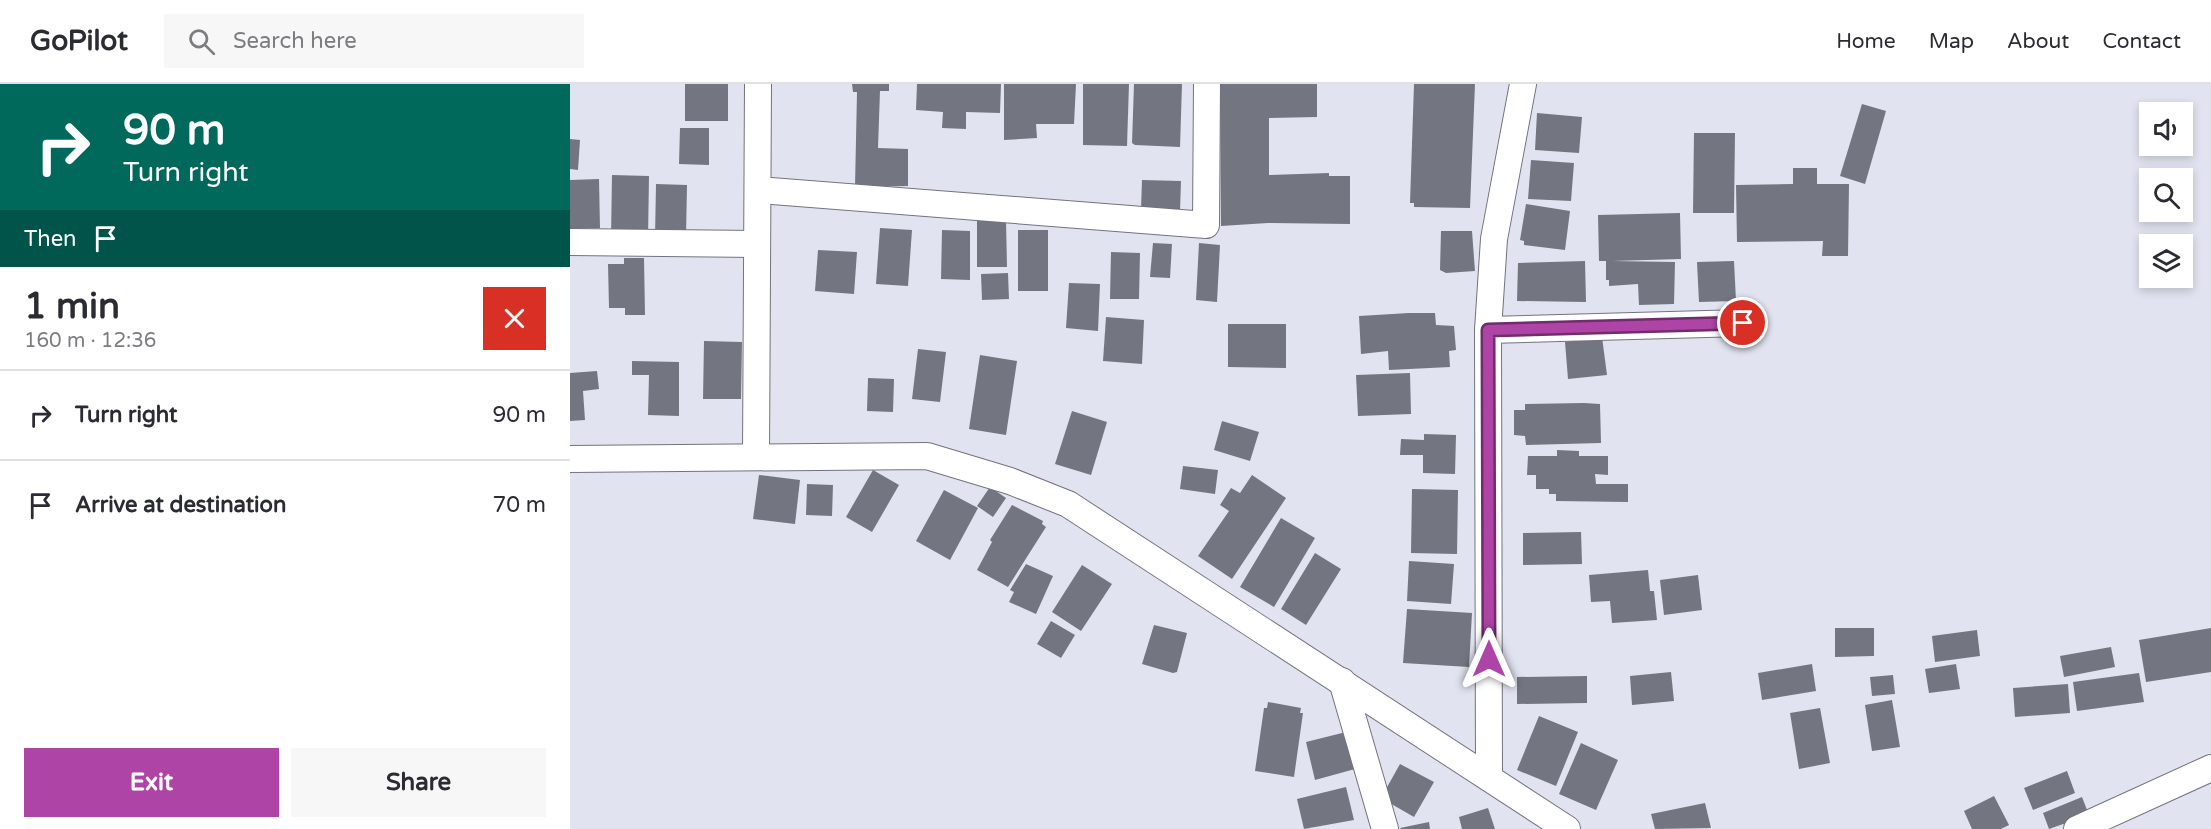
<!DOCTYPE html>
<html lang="en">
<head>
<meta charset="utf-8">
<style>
	:root { --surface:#fff; --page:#f7f7f7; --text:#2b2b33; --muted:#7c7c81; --line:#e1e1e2; --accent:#ae44a6 }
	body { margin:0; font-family:"Varela Round",sans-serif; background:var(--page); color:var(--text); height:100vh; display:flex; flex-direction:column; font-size:22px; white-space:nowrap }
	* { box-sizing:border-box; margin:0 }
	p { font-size:20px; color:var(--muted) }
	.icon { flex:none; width:33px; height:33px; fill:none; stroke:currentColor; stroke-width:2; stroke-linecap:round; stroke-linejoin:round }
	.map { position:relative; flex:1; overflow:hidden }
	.sheet { display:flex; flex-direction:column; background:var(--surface); width:570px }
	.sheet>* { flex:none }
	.top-card { background:#00695c; color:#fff; overflow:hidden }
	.fabs { position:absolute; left:1569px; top:18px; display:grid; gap:12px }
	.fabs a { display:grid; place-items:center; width:54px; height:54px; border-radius:0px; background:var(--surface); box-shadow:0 3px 9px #0003; font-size:30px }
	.pin { position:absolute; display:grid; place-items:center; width:51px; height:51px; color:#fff; margin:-26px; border:3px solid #fff; border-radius:50%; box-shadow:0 2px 6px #0007 }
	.me { position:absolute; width:66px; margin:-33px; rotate:0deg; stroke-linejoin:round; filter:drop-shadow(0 0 4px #0008) }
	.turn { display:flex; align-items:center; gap:21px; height:126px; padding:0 24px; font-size:27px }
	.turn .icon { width:78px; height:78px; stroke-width:2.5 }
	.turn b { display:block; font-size:42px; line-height:51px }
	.then { display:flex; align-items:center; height:57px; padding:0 24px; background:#0003; gap:12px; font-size:22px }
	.round { display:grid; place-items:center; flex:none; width:63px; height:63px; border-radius:0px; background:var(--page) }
	.summary { display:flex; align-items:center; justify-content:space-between; height:102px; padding:0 24px }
	h1 { font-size:36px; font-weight:800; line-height:45px }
	.button { display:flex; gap:12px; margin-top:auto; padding:12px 24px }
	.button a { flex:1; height:69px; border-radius:0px; background:var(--accent); color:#fff; font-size:24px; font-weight:800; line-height:69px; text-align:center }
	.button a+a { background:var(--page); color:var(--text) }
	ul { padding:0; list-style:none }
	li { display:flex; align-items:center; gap:18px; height:90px; padding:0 24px; border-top:2px solid var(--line) }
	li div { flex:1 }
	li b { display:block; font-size:22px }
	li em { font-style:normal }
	header { display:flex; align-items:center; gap:36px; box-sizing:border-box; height:84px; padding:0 30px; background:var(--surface); border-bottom:2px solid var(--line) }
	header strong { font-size:28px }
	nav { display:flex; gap:33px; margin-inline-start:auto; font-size:21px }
	.search { width:420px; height:54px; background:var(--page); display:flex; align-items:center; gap:15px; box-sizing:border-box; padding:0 21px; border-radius:0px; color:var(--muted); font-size:22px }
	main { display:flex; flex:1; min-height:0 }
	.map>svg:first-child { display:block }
	.building { fill:#737680 }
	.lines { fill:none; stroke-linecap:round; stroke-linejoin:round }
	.minor-casing { stroke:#71747e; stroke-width:28 }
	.minor { stroke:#fff; stroke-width:26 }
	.route-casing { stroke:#712c6c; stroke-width:15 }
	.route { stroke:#ae44a6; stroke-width:10 }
</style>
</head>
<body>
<header>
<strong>GoPilot</strong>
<div class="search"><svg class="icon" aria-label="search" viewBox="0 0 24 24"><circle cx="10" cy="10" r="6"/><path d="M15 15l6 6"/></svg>Search here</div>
<nav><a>Home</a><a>Map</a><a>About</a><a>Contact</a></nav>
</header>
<main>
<section class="sheet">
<div class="top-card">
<div class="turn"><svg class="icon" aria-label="right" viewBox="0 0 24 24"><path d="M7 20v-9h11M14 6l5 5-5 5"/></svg><div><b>90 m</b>Turn right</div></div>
<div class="then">Then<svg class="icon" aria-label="arrive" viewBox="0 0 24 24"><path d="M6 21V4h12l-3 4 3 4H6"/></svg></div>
</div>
<div class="summary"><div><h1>1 min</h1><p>160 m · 12:36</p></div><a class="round" style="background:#d93025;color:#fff"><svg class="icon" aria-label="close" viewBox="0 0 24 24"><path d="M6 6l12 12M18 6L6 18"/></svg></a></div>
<ul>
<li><svg class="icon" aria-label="right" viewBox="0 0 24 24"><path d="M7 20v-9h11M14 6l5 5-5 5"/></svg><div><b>Turn right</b></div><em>90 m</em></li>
<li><svg class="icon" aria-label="arrive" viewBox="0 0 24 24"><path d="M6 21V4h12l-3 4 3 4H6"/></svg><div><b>Arrive at destination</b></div><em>70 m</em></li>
</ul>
<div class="button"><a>Exit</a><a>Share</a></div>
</section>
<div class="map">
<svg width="1641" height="745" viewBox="0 0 1641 745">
	<rect width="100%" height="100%" fill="#e1e4f0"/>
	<!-- building -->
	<g class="building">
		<rect x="115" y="0" width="43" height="37"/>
		<polygon points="282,0 319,0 319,7 310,7 308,64 338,65 338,102 285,103 287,8 283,8"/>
		<polygon points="347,0 431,0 430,29 396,28 396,45 372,44 373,28 346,26"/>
		<polygon points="434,0 506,0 504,40 466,40 467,54 434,56"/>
		<polygon points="513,0 559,0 557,62 513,61"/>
		<polygon points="564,0 612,0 610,63 565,61 562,59"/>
		<polygon points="650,0 747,0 747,33 699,34 699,91 759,89 759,92 780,92 780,140 698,139 651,142"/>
		<polygon points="844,0 905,0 900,124 844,123 844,119 840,119"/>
		<polygon points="1292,20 1316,27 1295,100 1270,92"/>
		<polygon points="967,29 1012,33 1009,69 965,66"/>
		<polygon points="110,44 139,44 139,81 109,80"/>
		<polygon points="1124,49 1165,49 1164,129 1123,129"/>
		<polygon points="0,55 10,56 8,86 0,85"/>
		<polygon points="961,76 1004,79 1001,117 958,115"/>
		<polygon points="1223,84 1247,84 1247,100 1279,100 1278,172 1252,172 1253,157 1167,158 1166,101 1223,100"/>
		<polygon points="42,91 79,92 78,154 41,154"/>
		<polygon points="29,95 30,144 0,145 0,96"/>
		<polygon points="572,96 611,97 610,127 571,125"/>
		<polygon points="86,100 117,101 116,153 85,153"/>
		<polygon points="956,120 1000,127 995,166 954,161 954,157 950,156"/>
		<polygon points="1110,129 1111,175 1042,177 1105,178 1104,220 1069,221 1068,200 1039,202 1039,196 1036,196 1036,177 1029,177 1028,131"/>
		<polygon points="407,136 436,136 437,183 407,183"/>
		<polygon points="310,144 342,146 338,202 306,200"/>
		<polygon points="372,146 400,147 400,196 371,195"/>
		<rect x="448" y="146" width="30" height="61"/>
		<polygon points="871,147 902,147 905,187 876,189 870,186"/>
		<polygon points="583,159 602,160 600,194 580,193"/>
		<polygon points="629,159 650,161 647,218 626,216"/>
		<polygon points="248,166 287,168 284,210 245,207"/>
		<polygon points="541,168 570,169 569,215 540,215"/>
		<polygon points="54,174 74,174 75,231 55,231 55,224 39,224 38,180 54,180"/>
		<polygon points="1015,177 1016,218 947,217 948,179"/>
		<polygon points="1164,177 1166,217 1129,218 1127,178"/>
		<polygon points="438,189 439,215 412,216 411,190"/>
		<polygon points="499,199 530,200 528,247 496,244"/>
		<polygon points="839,229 865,229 866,241 884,242 886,266 879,267 880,283 819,286 818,267 791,270 789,232"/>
		<polygon points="536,233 574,236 572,280 533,277"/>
		<polygon points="658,240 716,240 716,284 658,283"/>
		<polygon points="1032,253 1037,291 998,295 995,258"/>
		<polygon points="134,257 172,258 171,315 133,315"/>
		<polygon points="348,265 376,268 370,318 342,315"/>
		<polygon points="410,271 447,277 436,351 399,345"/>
		<polygon points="62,277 109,278 109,332 78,331 79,291 62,291"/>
		<polygon points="27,287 29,305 13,307 15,336 0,337 0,289"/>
		<polygon points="840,289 841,330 788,332 786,291"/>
		<polygon points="298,294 324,295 323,328 297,327"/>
		<polygon points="1014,319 1030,320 1031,359 956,361 955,352 944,351 944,326 955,326 955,320"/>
		<polygon points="502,327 537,338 521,391 485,380"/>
		<polygon points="652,337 689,348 680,377 644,366"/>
		<polygon points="854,350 886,351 885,390 853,389 853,371 830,371 831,355 854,356"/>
		<polygon points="987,366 1009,367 1009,372 1038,372 1038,391 1025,390 1026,400 1058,400 1058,418 986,417 986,410 979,410 979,405 966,405 966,391 957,391 958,372 987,372"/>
		<polygon points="613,382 648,386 645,410 610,405"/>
		<polygon points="303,386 329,401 302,448 276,433"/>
		<polygon points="189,391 230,396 225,440 183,435"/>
		<polygon points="682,391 716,414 662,495 628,472 659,427 650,421 661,404 670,409"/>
		<polygon points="237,400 263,401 262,432 236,431"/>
		<polygon points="420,403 436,414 423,433 407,422"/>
		<polygon points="842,405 888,406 887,470 841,469"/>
		<polygon points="374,406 408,424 380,476 346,457"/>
		<polygon points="442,421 473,437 472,440 476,443 438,503 407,486 422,458 420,456"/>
		<polygon points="711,434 745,454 704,523 670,503"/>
		<polygon points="1011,448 1012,480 953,481 953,449"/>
		<polygon points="745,469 771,485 736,541 711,525"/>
		<polygon points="839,477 884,480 881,520 837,517"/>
		<polygon points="456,480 483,492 466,530 439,518 444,508 440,506"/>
		<polygon points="512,481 542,500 511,547 482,528"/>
		<polygon points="1078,486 1080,507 1084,507 1087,536 1042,539 1040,517 1021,518 1019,491"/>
		<polygon points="1128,491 1132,526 1094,531 1090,496"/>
		<polygon points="837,525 902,529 899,583 833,579"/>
		<polygon points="481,537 505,551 491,574 467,560"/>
		<polygon points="584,541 617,549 607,588 603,589 572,580"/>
		<polygon points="1265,544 1304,544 1304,572 1265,573"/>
		<polygon points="1641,544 1641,588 1576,598 1569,556"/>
		<polygon points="1407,546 1410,572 1365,578 1362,552"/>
		<polygon points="1541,563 1545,583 1494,593 1490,572"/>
		<polygon points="1242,580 1246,607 1192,616 1188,589"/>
		<polygon points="1386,580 1390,605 1359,609 1355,585"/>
		<polygon points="1101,588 1104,617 1062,621 1060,592"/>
		<polygon points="1569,589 1574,618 1507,627 1503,598"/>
		<polygon points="1323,591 1325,610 1302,612 1300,593"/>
		<polygon points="1017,592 1017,619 947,620 947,593"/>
		<polygon points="1498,600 1500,629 1445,633 1443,604"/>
		<polygon points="1322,616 1330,663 1302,667 1295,621"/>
		<polygon points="698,618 731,624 730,629 733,629 724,693 685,687 694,624 697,624"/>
		<polygon points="1250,624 1260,679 1229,685 1220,629"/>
		<polygon points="969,632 1008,648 986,702 947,686"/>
		<polygon points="776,648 785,685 745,696 736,658"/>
		<polygon points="1011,659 1048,676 1026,726 989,710"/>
		<polygon points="830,680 864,698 844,733 811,714"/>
		<polygon points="1497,687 1505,709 1463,726 1454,704"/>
		<polygon points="776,703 784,736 734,745 727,715"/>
		<polygon points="1424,712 1439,741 1431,745 1402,745 1394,727"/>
		<polygon points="1512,713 1519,731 1479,745 1473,729"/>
		<polygon points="1135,719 1141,744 1085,745 1081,730"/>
		<polygon points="918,724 925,745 892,745 889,733"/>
		<polygon points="859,738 860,745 831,745 830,744"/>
	</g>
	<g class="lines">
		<!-- minor casing -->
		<g class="minor-casing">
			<g id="minor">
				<polyline points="188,106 636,141 637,0"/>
				<polyline points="0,158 187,160"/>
				<polyline points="918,246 1173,239"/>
				<polyline points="186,373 188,0"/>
				<polyline points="0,375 357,372 440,397 498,420 997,745"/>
				<polyline points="772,597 815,745"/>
				<polyline points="919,693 918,246 924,155 953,0"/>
				<polyline points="1507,745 1641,684"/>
			</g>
		</g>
		<!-- minor -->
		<use href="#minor" class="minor"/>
	</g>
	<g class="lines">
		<!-- route casing -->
		<g class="route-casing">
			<polyline id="route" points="919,575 918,246 1173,239"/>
		</g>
		<!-- route -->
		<use href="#route" class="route"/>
	</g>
</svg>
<div class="fabs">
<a><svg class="icon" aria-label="sound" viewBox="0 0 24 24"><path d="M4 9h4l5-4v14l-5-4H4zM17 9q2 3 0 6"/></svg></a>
<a><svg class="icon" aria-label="search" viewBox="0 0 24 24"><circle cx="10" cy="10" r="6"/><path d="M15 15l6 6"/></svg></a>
<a><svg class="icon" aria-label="layers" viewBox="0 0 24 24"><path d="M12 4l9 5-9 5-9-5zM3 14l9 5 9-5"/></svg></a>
</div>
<div class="pin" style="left:1173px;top:239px;background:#d93025"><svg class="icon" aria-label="arrive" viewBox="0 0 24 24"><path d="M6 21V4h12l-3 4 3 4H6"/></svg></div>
<svg class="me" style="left:919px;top:575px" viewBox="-20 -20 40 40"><path d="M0-17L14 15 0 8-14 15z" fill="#ae44a6" stroke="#fff" stroke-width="4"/></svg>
</div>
</main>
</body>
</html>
